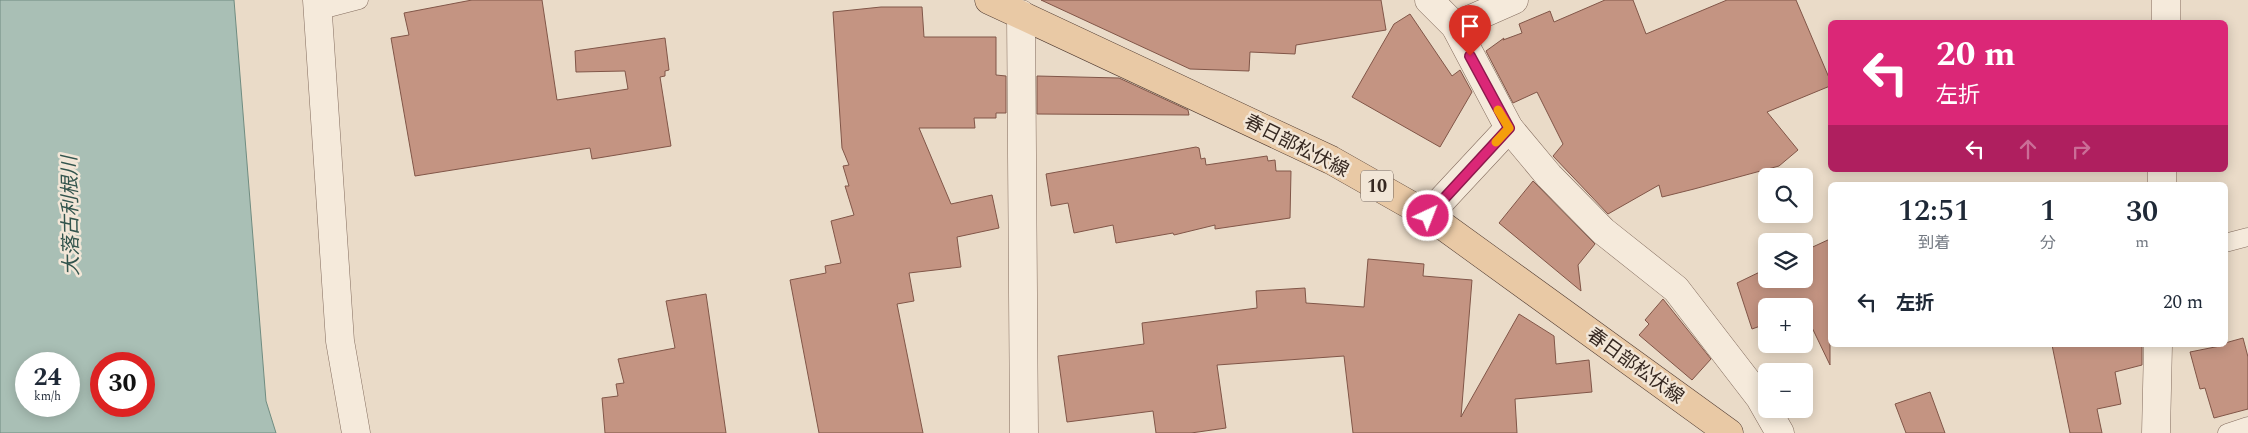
<!DOCTYPE html>
<html lang="ja">
<head>
<meta charset="utf-8">
<style>
	:root { --surface:#fff; --page:#f2f2f3; --text:#1f2937; --muted:#747a83 }
	body { margin:0; font-family:Spectral,"Noto Sans JP",serif; background:var(--page); color:var(--text); height:100vh; display:flex; flex-direction:column; font-size:19px; white-space:nowrap }
	* { box-sizing:border-box; margin:0 }
	p { font-size:16px; color:var(--muted) }
	.icon { flex:none; width:28px; height:28px; fill:none; stroke:currentColor; stroke-width:2; stroke-linecap:round; stroke-linejoin:round }
	.map { position:relative; flex:1; overflow:hidden }
	.details { position:absolute; left:1828px; top:182px; width:400px; height:165px; display:flex; flex-direction:column; background:var(--surface); border-radius:8px; box-shadow:0 2px 12px #0003 }
	.details>* { flex:none }
	.top-card { position:absolute; left:1828px; top:20px; width:400px; height:152px; border-radius:8px; box-shadow:0 2px 12px #0003; background:#db2777; color:#fff; overflow:hidden }
	.tools { position:absolute; left:1758px; top:168px; display:grid; gap:10px }
	.tools a { display:grid; place-items:center; width:55px; height:55px; border-radius:8px; background:var(--surface); box-shadow:0 2px 12px #0003; font-size:25px }
	.speed { position:absolute; left:15px; top:352px; display:flex; gap:10px; font-size:25px; font-weight:700; text-align:center }
	.speed>* { display:grid; place-content:center; width:65px; height:65px; border-radius:50%; background:var(--surface); box-shadow:0 2px 12px #0003; line-height:1 }
	.speed small { font-size:12px; font-weight:400 }
	.speed .limit { border:8px solid #d22; background:#fff; color:#111 }
	.pin { position:absolute; display:grid; place-items:center; width:42px; height:42px; color:#fff; margin:-51px -21px; border-radius:50% 50% 50% 0; rotate:-45deg; box-shadow:0 0 5px #0007 }
	.pin .icon { rotate:45deg }
	.me { position:absolute; width:55px; margin:-28px; rotate:43deg; stroke-linejoin:round; filter:drop-shadow(0 0 4px #0008) }
	.turn { display:flex; align-items:center; gap:18px; height:105px; padding:0 25px; font-size:22px }
	.turn .icon { width:65px; height:65px; stroke-width:2.5 }
	.turn b { display:block; font-size:35px; line-height:42px }
	.lanes { display:flex; align-items:center; height:48px; padding:0 25px; background:#0003; justify-content:center; gap:25px; direction:ltr }
	.lanes .off { opacity:.35 }
	.eta { display:flex; justify-content:space-evenly; align-items:center; height:85px; text-align:center }
	.eta b { font-size:30px; font-weight:600; line-height:35px }
	ul { padding:0; list-style:none }
	li { display:flex; align-items:center; gap:15px; height:70px; padding:0 25px }
	li div { flex:1 }
	li b { display:block; font-size:19px }
	li em { font-style:normal }
	.map>svg:first-child { display:block }
	.water { fill:#a9bfb5; stroke:#708c81; fill-rule:evenodd }
	.building { fill:#c49482; stroke:#815648 }
	.lines { fill:none; stroke-linecap:round; stroke-linejoin:round }
	.lane-casing { stroke:#846d5f; stroke-width:19 }
	.street-casing { stroke:#846d5f; stroke-width:29 }
	.primary-casing { stroke:#533d33; stroke-width:29 }
	.lane { stroke:#f5eadb; stroke-width:18 }
	.street { stroke:#f5eadb; stroke-width:28 }
	.primary { stroke:#e9c9a5; stroke-width:28 }
	.route-casing { stroke:#8e194d; stroke-width:12 }
	.route { stroke:#db2777; stroke-width:9 }
	.slow { stroke:#f59e0b; stroke-width:9 }
	.labels { text-anchor:middle; stroke-width:5; stroke-linejoin:round; paint-order:stroke }
	.shield { fill:#f2e6d7; stroke:#6e6158; stroke-width:1 }
	.shield-label { font-size:18px; font-weight:bold; fill:#362821 }
	.street-label { font-size:19px; fill:#362821; stroke:#f2e6d7 }
	.water-label { font-size:20px; font-style:italic; fill:#32544d; stroke:#f2e6d7 }
</style>
</head>
<body>
<div class="map">
<svg width="2248" height="433" viewBox="0 0 2248 433">
	<rect width="100%" height="100%" fill="#eadbc8"/>
	<!-- water -->
	<path class="water" d="M0,0H234L266,401L276,433H0ZM26,364H69V406H26ZM101,364H144V406H101Z"/>
	<!-- building -->
	<g class="building">
		<polygon points="472,0 542,0 557,100 628,89 625,71 576,72 575,51 665,38 669,70 665,71 665,76 660,77 671,146 592,159 590,148 415,176 391,38 409,35 404,13"/>
		<polygon points="1041,0 1381,0 1386,30 1296,45 1295,54 1250,52 1249,71 1190,69"/>
		<polygon points="1605,0 1633,0 1646,34 1727,0 1796,0 1830,80 1830,86 1767,112 1798,150 1779,166 1694,189 1662,197 1659,185 1608,214 1553,156 1563,144 1537,92 1513,103 1486,51 1504,38 1503,40 1522,33 1519,24 1550,11 1554,22"/>
		<polygon points="881,7 922,7 924,37 996,37 996,75 1006,76 1006,113 996,113 996,118 974,118 975,128 919,128 951,204 992,195 999,228 957,237 961,267 909,273 914,301 897,304 923,433 819,433 790,280 826,273 825,266 841,263 831,221 854,215 845,186 849,186 843,166 849,165 842,148 833,12"/>
		<polygon points="1410,14 1452,76 1460,70 1472,92 1440,147 1352,97 1394,24"/>
		<polygon points="1037,76 1119,78 1188,110 1189,115 1037,114"/>
		<polygon points="1196,147 1199,148 1201,159 1205,158 1206,165 1267,156 1268,161 1275,160 1276,171 1291,171 1290,218 1215,229 1215,225 1174,235 1173,233 1116,243 1113,225 1074,233 1068,203 1051,206 1046,174"/>
		<polygon points="1533,181 1595,244 1578,265 1581,291 1499,223"/>
		<polygon points="1830,239 1830,365 1804,311 1804,306 1766,306 1766,324 1752,329 1737,283 1766,269 1766,279 1804,279 1804,251"/>
		<polygon points="1368,259 1424,264 1423,276 1472,280 1461,417 1519,314 1554,336 1556,364 1589,360 1592,392 1515,399 1517,433 1353,433 1344,356 1217,365 1226,428 1191,433 1156,433 1153,411 1067,422 1058,356 1144,344 1142,323 1257,308 1256,291 1305,288 1306,303 1364,307"/>
		<polygon points="706,294 726,433 605,433 602,398 618,396 616,384 624,383 618,359 675,348 666,301"/>
		<polygon points="1663,299 1711,359 1692,380 1639,335 1649,324 1645,320"/>
		<polygon points="2243,338 2248,357 2248,409 2214,418 2205,388 2200,389 2190,352 2225,345 2225,343"/>
		<polygon points="2052,345 2142,345 2142,365 2115,372 2121,404 2097,409 2102,433 2070,433"/>
		<polygon points="1930,392 1945,433 1906,433 1895,404"/>
	</g>
	<g class="lines">
		<!-- lane casing -->
		<g class="lane-casing">
			<g id="lane">
				<polyline points="317,11 359,0"/>
				<polyline points="2225,243 2248,237"/>
				<polyline points="2227,433 2248,426"/>
			</g>
		</g>
		<!-- street casing -->
		<g class="street-casing">
			<g id="street">
				<polyline points="317,0 340,341 356,433"/>
				<polyline points="1429,0 1455,26 1509,128 1549,176 1603,231 1676,289 1760,398 1780,433"/>
				<polyline points="1021,14 1024,433"/>
				<polyline points="2166,22 2166,0"/>
				<polyline points="1455,26 1514,0"/>
				<polyline points="2162,185 2162,170"/>
				<polyline points="1428,215 1509,128"/>
				<polyline points="2156,433 2158,345"/>
			</g>
		</g>
		<!-- primary casing -->
		<g class="primary-casing">
			<polyline id="primary" points="989,0 1331,160 1428,215 1729,433"/>
		</g>
		<!-- lane -->
		<use href="#lane" class="lane"/>
		<!-- street -->
		<use href="#street" class="street"/>
		<!-- primary -->
		<use href="#primary" class="primary"/>
	</g>
	<g class="lines">
		<!-- route casing -->
		<g class="route-casing">
			<polyline id="route" points="1428,216 1509,128 1470,56"/>
		</g>
		<!-- route -->
		<use href="#route" class="route"/>
		<!-- slow -->
		<polyline class="slow" points="1496,142 1509,128 1498,110"/>
	</g>
	<g class="labels">
		<!-- shield labels -->
		<rect class="shield" x="1361" y="170.5" width="32" height="31" rx="4"/>
		<g class="shield-label">
			<text x="1377" y="192">10</text>
		</g>
		<!-- street labels -->
		<g class="street-label">
			<text transform="translate(1297 145) rotate(27)" y="7">春日部松伏線</text>
			<text transform="translate(1636 365) rotate(36)" y="7">春日部松伏線</text>
		</g>
		<!-- water labels -->
		<g class="water-label">
			<text transform="translate(70 216) rotate(-91)" y="7">大落古利根川</text>
		</g>
	</g>
</svg>
<div class="tools">
<a><svg class="icon" aria-label="search" viewBox="0 0 24 24"><circle cx="10" cy="10" r="6"/><path d="M15 15l6 6"/></svg></a>
<a><svg class="icon" aria-label="layers" viewBox="0 0 24 24"><path d="M12 4l9 5-9 5-9-5zM3 14l9 5 9-5"/></svg></a>
<a>+</a>
<a>−</a>
</div>
<div class="speed"><div>24<small>km/h</small></div><div class="limit">30</div></div>
<div class="pin" style="left:1470px;top:56px;background:#d93025"><svg class="icon" aria-label="arrive" viewBox="0 0 24 24"><path d="M6 21V4h12l-3 4 3 4H6"/></svg></div>
<svg class="me" style="left:1428px;top:216px" viewBox="-20 -20 40 40"><circle r="17" fill="#db2777" stroke="#fff" stroke-width="3"/><path d="M0-11L8 9 0 5-8 9z" fill="#fff"/></svg>
<div class="top-card">
<div class="turn"><svg class="icon" aria-label="left" viewBox="0 0 24 24"><path d="M17 20v-9H6M10 6l-5 5 5 5"/></svg><div><b>20 m</b>左折</div></div>
<div class="lanes"><svg class="icon" aria-label="left" viewBox="0 0 24 24"><path d="M17 20v-9H6M10 6l-5 5 5 5"/></svg><svg class="icon off" aria-label="ahead" viewBox="0 0 24 24"><path d="M12 20V5M6 11l6-6 6 6"/></svg><svg class="icon off" aria-label="right" viewBox="0 0 24 24"><path d="M7 20v-9h11M14 6l5 5-5 5"/></svg></div>
</div>
<section class="details">
<div class="eta">
<div><b>12:51</b><p>到着</p></div>
<div><b>1</b><p>分</p></div>
<div><b>30</b><p>m</p></div>
</div>
<ul>
<li><svg class="icon" aria-label="left" viewBox="0 0 24 24"><path d="M17 20v-9H6M10 6l-5 5 5 5"/></svg><div><b>左折</b></div><em>20 m</em></li>
</ul>
</section>
</div>
</body>
</html>
